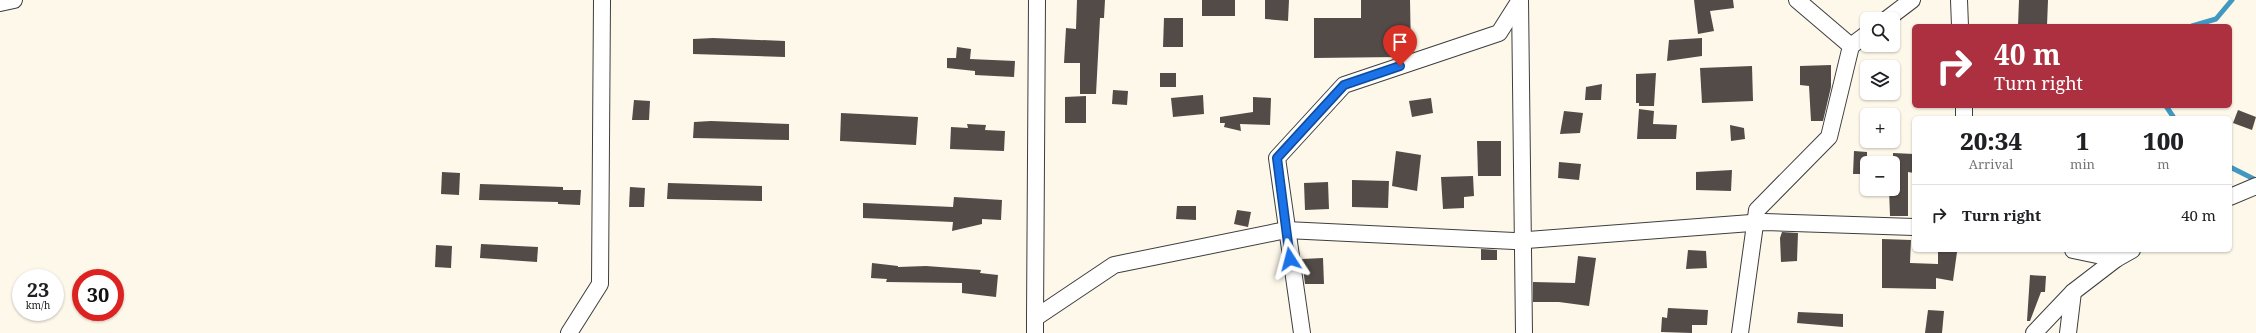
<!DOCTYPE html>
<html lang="en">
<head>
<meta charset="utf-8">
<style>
	:root { --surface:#fff; --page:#f2f2f2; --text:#202124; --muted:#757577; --line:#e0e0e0 }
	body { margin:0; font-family:"Noto Serif",serif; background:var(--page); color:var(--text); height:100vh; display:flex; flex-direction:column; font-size:15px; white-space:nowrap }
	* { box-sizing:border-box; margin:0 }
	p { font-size:13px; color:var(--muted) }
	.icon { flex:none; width:22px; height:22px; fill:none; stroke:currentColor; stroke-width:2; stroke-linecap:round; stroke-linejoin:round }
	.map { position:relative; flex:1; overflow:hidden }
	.sheet { position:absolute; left:1912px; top:116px; width:320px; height:136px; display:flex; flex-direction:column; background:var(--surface); border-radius:6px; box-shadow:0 1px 3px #0004 }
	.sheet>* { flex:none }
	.top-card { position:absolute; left:1912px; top:24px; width:320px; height:84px; border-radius:6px; box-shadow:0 1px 3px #0004; background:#ad3040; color:#fff; overflow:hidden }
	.buttons { position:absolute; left:1860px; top:12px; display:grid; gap:8px }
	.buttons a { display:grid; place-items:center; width:40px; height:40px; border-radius:6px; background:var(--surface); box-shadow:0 1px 3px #0004; font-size:20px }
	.speed { position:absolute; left:12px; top:269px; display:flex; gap:8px; font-size:20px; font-weight:700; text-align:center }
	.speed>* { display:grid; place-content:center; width:52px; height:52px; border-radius:50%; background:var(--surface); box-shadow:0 1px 3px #0004; line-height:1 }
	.speed small { font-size:10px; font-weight:400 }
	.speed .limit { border:6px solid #d22; background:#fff; color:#111 }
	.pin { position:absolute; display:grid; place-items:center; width:34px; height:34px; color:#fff; margin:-41px -17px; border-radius:50% 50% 50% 0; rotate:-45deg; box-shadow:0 0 4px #0007 }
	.pin .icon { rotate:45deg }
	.me { position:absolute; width:44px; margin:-22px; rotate:351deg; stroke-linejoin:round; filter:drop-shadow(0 0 3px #0008) }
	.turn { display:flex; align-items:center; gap:14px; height:84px; padding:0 16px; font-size:18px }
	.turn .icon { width:52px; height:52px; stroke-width:2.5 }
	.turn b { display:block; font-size:28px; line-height:34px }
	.eta { display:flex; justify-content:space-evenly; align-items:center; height:68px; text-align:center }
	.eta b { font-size:24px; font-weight:800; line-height:28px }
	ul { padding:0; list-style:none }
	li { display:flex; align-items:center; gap:12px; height:60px; padding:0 16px; border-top:1px solid var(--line) }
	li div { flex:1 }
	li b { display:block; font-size:15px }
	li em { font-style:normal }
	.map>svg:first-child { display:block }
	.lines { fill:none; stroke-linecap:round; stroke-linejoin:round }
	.stream { stroke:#4198c0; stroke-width:5 }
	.building { fill:#524b48 }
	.minor-casing { stroke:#3e3e3e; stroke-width:18 }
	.minor { stroke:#fff; stroke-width:16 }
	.route-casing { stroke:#114b97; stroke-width:10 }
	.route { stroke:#1a73e8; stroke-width:7 }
</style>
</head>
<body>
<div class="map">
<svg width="2256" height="333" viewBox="0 0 2256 333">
	<rect width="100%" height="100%" fill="#fdf8ea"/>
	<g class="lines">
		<!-- stream -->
		<g class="stream">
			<polyline points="2192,26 2216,19 2232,0"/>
			<polyline points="2166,106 2174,118"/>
			<polyline points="2230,167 2256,180"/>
		</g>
	</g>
	<!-- building -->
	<g class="building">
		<polygon points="1077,0 1105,0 1104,18 1100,18 1096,94 1080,94 1080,63 1064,63 1066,28 1076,29"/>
		<rect x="1202" y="0" width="33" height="16"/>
		<polygon points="1265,0 1289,0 1288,21 1265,19"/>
		<polygon points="1361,0 1410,0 1411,53 1398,57 1314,58 1314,18 1361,18"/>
		<polygon points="1694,0 1733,0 1734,8 1710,11 1714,31 1698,34"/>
		<polygon points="2019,0 2048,0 2047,26 2018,26"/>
		<polygon points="1164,18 1183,18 1183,47 1163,47"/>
		<polygon points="713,38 785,41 785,57 693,54 693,39"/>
		<polygon points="1702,38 1702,56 1667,61 1669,40"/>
		<polygon points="957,47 971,49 970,59 1015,61 1014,77 975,75 975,71 947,68 947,58 956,58"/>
		<polygon points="1831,65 1831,87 1823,121 1811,121 1809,86 1800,85 1800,66"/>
		<polygon points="1752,66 1753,101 1702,103 1700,68"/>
		<rect x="1160" y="73" width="16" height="14"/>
		<polygon points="1656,73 1654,106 1639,106 1639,103 1636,103 1636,74"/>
		<polygon points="1602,84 1601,100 1585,100 1586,87"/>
		<polygon points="1113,90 1128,91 1127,105 1112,104"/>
		<polygon points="1203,95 1204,114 1173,117 1171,98"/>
		<polygon points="1086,96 1086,123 1065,123 1065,97"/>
		<polygon points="1253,97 1271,98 1270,125 1240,124 1241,131 1224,127 1225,123 1220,123 1220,117 1253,112"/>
		<polygon points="1431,98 1433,113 1412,117 1409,101"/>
		<polygon points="634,100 650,101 649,120 632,120"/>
		<polygon points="1639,109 1654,111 1653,124 1677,125 1676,139 1637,139"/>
		<polygon points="2238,110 2256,117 2252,130 2233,123"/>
		<polygon points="1564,111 1583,113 1580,133 1560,134"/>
		<polygon points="841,113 918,117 916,145 840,141"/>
		<polygon points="711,121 789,124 789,140 693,138 694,122"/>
		<polygon points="967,124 986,125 985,130 1005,131 1004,151 950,149 951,127 968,128"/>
		<polygon points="1730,125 1744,128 1745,139 1731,141"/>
		<polygon points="1477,141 1501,141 1501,176 1478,176"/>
		<polygon points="1396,151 1421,155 1417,191 1392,186"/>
		<polygon points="1854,151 1867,152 1867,174 1853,174"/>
		<polygon points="1893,153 1914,154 1914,173 1908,172 1908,216 1890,216 1889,189 1893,189"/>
		<polygon points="1559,162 1581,164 1579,180 1558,178"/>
		<polygon points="1732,170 1731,191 1696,190 1696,172"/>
		<polygon points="442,172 460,173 459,195 441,194"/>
		<polygon points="1473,176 1474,196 1464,197 1464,208 1443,209 1441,177"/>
		<polygon points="1352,180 1389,181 1388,208 1352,207"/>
		<polygon points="1328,182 1329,209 1305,210 1304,183"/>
		<polygon points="668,183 762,186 762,201 667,199"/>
		<polygon points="480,184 563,187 563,190 581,190 580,205 558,204 558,202 479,200"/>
		<polygon points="630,187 645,188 644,207 629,207"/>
		<polygon points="954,197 1002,200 1001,220 982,219 982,224 952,231 953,222 863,218 863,203 953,207"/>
		<polygon points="1177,206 1196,206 1196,220 1176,219"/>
		<polygon points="1237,210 1251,212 1248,227 1234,224"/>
		<polygon points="1782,232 1798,233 1797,261 1781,262 1780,238"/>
		<polygon points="1882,239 1911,240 1910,263 1938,264 1938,250 1957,252 1953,281 1936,278 1936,289 1882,288"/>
		<polygon points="481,244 538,247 537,262 480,258"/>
		<polygon points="436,245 452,246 451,268 435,267"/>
		<polygon points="1481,249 1497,250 1497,260 1481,260"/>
		<polygon points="1688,250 1706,251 1707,268 1686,269"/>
		<polygon points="1578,256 1596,258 1589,306 1559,302 1533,302 1533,282 1575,283"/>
		<polygon points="1323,258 1324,284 1305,284 1302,259"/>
		<polygon points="872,263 898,266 898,267 926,266 981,270 980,273 998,275 996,297 962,293 962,283 886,282 887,279 871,278"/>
		<polygon points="2030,275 2046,276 2045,292 2041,292 2030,321 2027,321"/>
		<polygon points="1668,308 1708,310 1707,325 1692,325 1692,333 1661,332 1662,317 1667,318"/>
		<polygon points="1928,310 1944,311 1942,333 1925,333"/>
		<polygon points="1798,312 1843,314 1843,327 1797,323"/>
	</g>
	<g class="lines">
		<!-- minor casing -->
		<g class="minor-casing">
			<g id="minor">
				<polyline points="1520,0 1524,333"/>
				<polyline points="1797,0 1851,46"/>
				<polyline points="1959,0 1960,26"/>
				<polyline points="0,3 14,0"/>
				<polyline points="1887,19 1912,0"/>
				<polyline points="1964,106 1964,118"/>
				<polyline points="2230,197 2256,186"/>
				<polyline points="2073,250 2116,259"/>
				<polyline points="1035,318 1037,0"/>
				<polyline points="569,333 600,284 602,0"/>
				<polyline points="1035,333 1035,318 1114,265 1286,230 1514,241 1764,222 1914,227"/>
				<polyline points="1302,333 1277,158 1344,85 1499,33 1520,0"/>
				<polyline points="1740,333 1757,210 1829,137 1851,46 1867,34"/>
				<polyline points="2034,333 2073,292"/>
				<polyline points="2068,333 2073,292 2116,259 2132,250"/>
			</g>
		</g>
		<!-- minor -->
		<use href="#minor" class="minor"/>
	</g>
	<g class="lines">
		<!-- route casing -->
		<g class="route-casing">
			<polyline id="route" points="1290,259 1277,158 1344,85 1400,66"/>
		</g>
		<!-- route -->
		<use href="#route" class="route"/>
	</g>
</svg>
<div class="buttons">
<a><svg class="icon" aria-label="search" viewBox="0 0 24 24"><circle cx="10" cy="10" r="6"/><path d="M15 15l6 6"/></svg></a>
<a><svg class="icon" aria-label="layers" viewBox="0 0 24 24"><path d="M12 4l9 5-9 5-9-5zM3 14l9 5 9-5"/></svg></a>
<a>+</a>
<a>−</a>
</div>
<div class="speed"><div>23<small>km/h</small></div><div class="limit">30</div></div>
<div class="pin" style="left:1400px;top:66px;background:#d93025"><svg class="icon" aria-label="arrive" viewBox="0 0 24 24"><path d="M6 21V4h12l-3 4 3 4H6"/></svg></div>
<svg class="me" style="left:1290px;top:259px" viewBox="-20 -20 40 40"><path d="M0-17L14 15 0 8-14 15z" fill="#1a73e8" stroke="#fff" stroke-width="4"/></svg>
<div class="top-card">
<div class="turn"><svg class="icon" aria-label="right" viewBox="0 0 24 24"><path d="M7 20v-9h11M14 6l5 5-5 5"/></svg><div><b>40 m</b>Turn right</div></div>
</div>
<section class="sheet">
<div class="eta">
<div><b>20:34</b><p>Arrival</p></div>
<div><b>1</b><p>min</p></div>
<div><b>100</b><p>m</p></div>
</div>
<ul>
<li><svg class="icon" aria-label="right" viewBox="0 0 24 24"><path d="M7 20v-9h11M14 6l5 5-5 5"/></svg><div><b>Turn right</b></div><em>40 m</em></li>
</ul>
</section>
</div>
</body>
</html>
